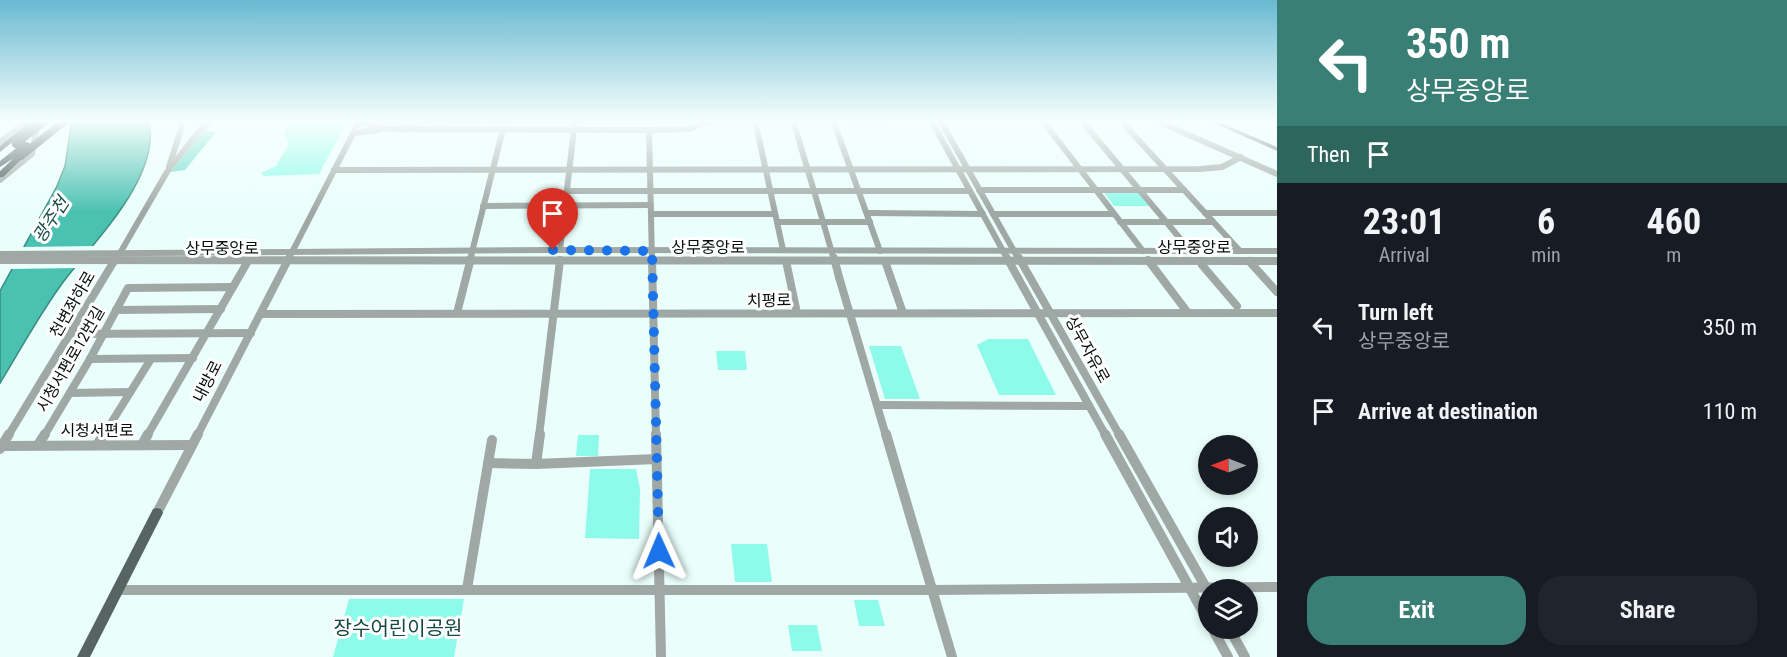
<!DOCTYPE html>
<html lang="en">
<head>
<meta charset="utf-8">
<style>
	:root { --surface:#171b24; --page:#20242c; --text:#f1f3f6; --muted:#9ea1a6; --accent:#3a7f75 }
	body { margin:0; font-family:"Roboto Condensed","Noto Sans KR",sans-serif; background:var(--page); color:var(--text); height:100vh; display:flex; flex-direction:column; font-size:22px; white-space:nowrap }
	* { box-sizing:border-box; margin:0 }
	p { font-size:20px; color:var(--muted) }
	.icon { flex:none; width:33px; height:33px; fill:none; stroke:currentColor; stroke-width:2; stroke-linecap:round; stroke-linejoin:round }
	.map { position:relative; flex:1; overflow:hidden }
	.drawer { display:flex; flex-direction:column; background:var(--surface); width:510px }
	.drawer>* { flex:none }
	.hud { background:#3a7f75; color:#fff; overflow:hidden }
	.needle { width:39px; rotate:270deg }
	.tools { position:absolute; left:1198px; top:435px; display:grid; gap:12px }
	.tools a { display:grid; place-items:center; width:60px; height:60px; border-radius:50%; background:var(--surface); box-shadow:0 3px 9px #0003; font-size:30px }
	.pin { position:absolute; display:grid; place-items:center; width:51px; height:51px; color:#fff; margin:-62px -26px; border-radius:50% 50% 50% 0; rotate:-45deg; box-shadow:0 0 6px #0007 }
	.pin .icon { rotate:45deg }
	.me { position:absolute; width:66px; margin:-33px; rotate:359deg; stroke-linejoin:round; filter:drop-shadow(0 0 4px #0008) }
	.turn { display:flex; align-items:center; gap:21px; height:126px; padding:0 30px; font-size:27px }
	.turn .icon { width:78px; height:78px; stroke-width:2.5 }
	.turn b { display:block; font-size:42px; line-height:51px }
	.then { display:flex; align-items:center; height:57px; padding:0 30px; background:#0003; gap:12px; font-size:22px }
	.eta { display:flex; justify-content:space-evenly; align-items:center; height:102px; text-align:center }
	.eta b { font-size:36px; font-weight:700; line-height:42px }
	.primary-button { display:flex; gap:12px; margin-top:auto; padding:12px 30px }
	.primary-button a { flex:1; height:69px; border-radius:24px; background:var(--accent); color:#fff; font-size:24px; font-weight:700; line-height:69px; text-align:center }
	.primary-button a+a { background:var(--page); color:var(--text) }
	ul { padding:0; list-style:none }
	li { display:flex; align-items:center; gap:18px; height:84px; padding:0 30px }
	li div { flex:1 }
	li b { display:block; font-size:22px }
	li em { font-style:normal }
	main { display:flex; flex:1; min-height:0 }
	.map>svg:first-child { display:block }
	.green { fill:#8efbea }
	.forest { fill:#67dbca }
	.water { fill:#4bc1b1; stroke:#378b80; stroke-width:1.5 }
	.pier { fill:#eafffb }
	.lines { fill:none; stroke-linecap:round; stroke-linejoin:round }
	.minor-far2 { stroke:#a0a8a6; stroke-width:6 }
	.minor-far1 { stroke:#a0a8a6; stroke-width:8 }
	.minor { stroke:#a0a8a6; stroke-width:10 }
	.major { fill:#566562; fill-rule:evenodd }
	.highway { fill:#3d4e4b; fill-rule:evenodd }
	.minor-bridge-far1 { stroke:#a0a8a6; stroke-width:6 }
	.minor-bridge { stroke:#a0a8a6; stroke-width:8 }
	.highway-bridge { stroke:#3d4e4b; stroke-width:8 }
	.route { stroke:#1a73e8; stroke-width:10; stroke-dasharray:0 18 }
	.labels { text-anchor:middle; stroke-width:6; stroke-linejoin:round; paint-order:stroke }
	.street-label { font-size:16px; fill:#070d0c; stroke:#fff }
	.water-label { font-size:18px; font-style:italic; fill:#194c45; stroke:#fff }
	.near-park-label { font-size:20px; fill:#154942; stroke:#fff }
</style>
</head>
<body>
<main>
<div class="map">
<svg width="1277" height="657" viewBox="0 0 1277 657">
	<rect width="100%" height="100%" fill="#eafffb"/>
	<!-- green -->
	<g class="green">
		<polygon points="293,120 348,120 319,174 264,176 261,173 276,166 289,144 284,133"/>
		<polygon points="383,120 699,120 689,124 397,126 388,124"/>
		<polygon points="1101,188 1135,188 1149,206 1114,206"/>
		<polygon points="988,339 1028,339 1056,395 999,395 977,345"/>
		<polygon points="869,346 901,346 920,399 885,399"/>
		<polygon points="716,351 745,351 747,370 718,370"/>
		<polygon points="578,435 599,435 598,456 576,456"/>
		<polygon points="590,469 636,469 640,489 639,539 585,538"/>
		<polygon points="731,544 767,544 772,582 735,582"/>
		<polygon points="349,599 464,599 454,657 333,657"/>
		<polygon points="854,600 878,600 885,626 859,626"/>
		<polygon points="788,625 817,625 822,651 792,651"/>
	</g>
	<!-- forest -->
	<polygon class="forest" points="212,120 215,120 206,131 216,132 185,170 171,172"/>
	<!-- water -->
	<path class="water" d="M72,120H149C161,177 96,239 64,281C40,313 21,349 0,383V291L57,186L65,166Z"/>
	<!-- pier -->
	<polygon class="pier" points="96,246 78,268 10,269 22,247"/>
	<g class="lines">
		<!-- minor-far2 -->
		<g class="minor-far2">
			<polyline points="360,120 377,128 390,129 649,130 689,129 704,123 704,120"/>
			<polyline points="755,120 783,250"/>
			<polyline points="793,120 824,225"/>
			<polyline points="833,120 880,251"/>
			<polyline points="852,120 887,120"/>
			<polyline points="931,120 1008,260"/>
			<polyline points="940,120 1019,260"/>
			<polyline points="1042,120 1143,251"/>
			<polyline points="1081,120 1188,248"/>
			<polyline points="1120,120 1240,251"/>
			<polyline points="1155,120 1277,174"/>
			<polyline points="704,123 715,120 825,120"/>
			<polyline points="649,130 652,260"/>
			<polyline points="353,133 379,130"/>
			<polyline points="0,142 28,120"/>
			<polyline points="169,167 181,129 181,120"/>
			<polyline points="334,170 1200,169 1222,167 1241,157"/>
			<polyline points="0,180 32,154 38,120"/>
			<polyline points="979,190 1184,190"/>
			<polyline points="567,191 970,191"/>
			<polyline points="483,206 651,205"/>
			<polyline points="867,213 983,214"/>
			<polyline points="1205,213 1277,213"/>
			<polyline points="651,214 775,214"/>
			<polyline points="993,214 1114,214"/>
			<polyline points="777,222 870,222"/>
			<polyline points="1120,222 1213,222"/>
			<polyline points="560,250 575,120"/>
			<polyline points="0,254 553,250 1277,251"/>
			<polyline points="116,260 167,172 208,120"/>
			<polyline points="288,260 360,120"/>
			<polyline points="470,260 503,129"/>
		</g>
		<!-- minor-far1 -->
		<g class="minor-far1">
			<polyline points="652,258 656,436"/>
			<polyline points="1007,258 1106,436"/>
			<polyline points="1019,258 1120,436"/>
			<polyline points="0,260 1277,261"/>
			<polyline points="1148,260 1188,313"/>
			<polyline points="786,261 797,313"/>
			<polyline points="885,261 903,313"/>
			<polyline points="1249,261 1277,292"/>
			<polyline points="1202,265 1237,306"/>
			<polyline points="839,277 886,436"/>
			<polyline points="233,287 248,261"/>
			<polyline points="116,310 221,309"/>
			<polyline points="457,313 471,258"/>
			<polyline points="261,314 1277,313"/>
			<polyline points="72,334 251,333"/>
			<polyline points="90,359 193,358"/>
			<polyline points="70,393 130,392"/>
			<polyline points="879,405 1089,406"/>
			<polyline points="8,436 116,258"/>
			<polyline points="44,436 90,359 128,288 233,287 147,436"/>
			<polyline points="103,436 151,359"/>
			<polyline points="197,436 289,258"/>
			<polyline points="539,436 560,260"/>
		</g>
		<!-- minor -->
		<g class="minor">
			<polyline points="656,434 661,657"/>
			<polyline points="886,434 952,657"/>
			<polyline points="1105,434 1209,623"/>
			<polyline points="1119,434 1209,593"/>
			<polyline points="38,445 45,434"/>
			<polyline points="97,445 104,434"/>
			<polyline points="142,445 148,434"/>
			<polyline points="2,446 192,445"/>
			<polyline points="0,449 9,434"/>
			<polyline points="488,463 536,464 540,434"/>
			<polyline points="536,464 657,459"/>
			<polyline points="157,513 198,434"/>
			<polyline points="467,589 492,440"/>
			<polyline points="118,590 932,590 1277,587"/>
			<polyline points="1212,628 1228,657"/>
			<polyline points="1229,628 1245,657"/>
		</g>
		<!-- major -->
		<g class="major">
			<polygon points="1207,120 1214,120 1277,147 1277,151"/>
			<polygon points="157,508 161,509 163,513 90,657 77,657 153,509"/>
		</g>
		<!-- highway -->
		<g class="highway">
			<polygon points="32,120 40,120 0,152 0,146"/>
			<polygon points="24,142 27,142 31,144 19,154 25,156 3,177 0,177 0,171 14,158 0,167 0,161"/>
		</g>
		<!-- minor-bridge-far1 -->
		<polyline class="minor-bridge-far1" points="824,225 834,260"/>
		<!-- minor-bridge -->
		<polyline class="minor-bridge" points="834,258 839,277"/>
		<!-- highway-bridge -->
		<g class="highway-bridge">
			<polyline points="16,144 46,120"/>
			<polyline points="21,156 66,120"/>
		</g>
	</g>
	<!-- sky -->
	<linearGradient id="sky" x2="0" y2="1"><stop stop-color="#69b9d2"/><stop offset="0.57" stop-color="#f6fffd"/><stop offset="1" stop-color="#f6fffd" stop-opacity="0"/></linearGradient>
	<rect width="1277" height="212" fill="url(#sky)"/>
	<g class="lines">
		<!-- route -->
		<polyline class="route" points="553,250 652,251 659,551"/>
	</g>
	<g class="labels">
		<!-- street labels -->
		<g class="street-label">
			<text x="708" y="253">상무중앙로</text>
			<text x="1194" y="253">상무중앙로</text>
			<text x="222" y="254">상무중앙로</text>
			<text transform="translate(769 300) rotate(-1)" y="6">치평로</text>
			<text transform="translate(72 304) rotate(-60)" y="6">천변좌하로</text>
			<text transform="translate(1088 349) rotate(61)" y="6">상무자유로</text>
			<text transform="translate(70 359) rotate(-60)" y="6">시청서편로12번길</text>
			<text transform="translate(207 381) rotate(-63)" y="6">내방로</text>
			<text x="97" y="436">시청서편로</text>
		</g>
		<!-- water labels -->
		<g class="water-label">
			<text transform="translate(51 220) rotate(-57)" y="6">광주천</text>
		</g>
		<!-- near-park labels -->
		<g class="near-park-label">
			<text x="398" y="635">장수어린이공원</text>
		</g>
	</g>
</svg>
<div class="tools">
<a><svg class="needle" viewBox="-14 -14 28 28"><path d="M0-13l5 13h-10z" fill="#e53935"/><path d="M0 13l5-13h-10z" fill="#9ea1a6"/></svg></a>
<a><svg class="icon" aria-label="sound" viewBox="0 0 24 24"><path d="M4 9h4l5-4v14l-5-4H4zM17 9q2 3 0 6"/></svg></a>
<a><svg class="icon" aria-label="layers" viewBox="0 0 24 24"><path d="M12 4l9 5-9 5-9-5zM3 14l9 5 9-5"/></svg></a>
</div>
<div class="pin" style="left:553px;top:250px;background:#d93025"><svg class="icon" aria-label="arrive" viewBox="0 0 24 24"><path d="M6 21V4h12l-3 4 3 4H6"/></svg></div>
<svg class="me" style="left:659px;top:551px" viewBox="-20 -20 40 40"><path d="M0-17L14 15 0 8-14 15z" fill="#1a73e8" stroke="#fff" stroke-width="4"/></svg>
</div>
<section class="drawer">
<div class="hud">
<div class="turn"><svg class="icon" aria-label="left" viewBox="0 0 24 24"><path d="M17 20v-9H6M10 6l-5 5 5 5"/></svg><div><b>350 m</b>상무중앙로</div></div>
<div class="then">Then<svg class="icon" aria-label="arrive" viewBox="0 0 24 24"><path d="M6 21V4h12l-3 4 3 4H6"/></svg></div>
</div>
<div class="eta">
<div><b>23:01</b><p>Arrival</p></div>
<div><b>6</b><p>min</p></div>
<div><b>460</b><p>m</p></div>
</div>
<ul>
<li><svg class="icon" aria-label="left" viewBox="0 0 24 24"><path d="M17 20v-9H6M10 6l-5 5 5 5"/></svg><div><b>Turn left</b><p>상무중앙로</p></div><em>350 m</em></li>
<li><svg class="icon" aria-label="arrive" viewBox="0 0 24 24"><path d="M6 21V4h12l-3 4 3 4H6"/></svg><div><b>Arrive at destination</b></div><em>110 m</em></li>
</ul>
<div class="primary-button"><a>Exit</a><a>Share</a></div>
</section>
</main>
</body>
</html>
